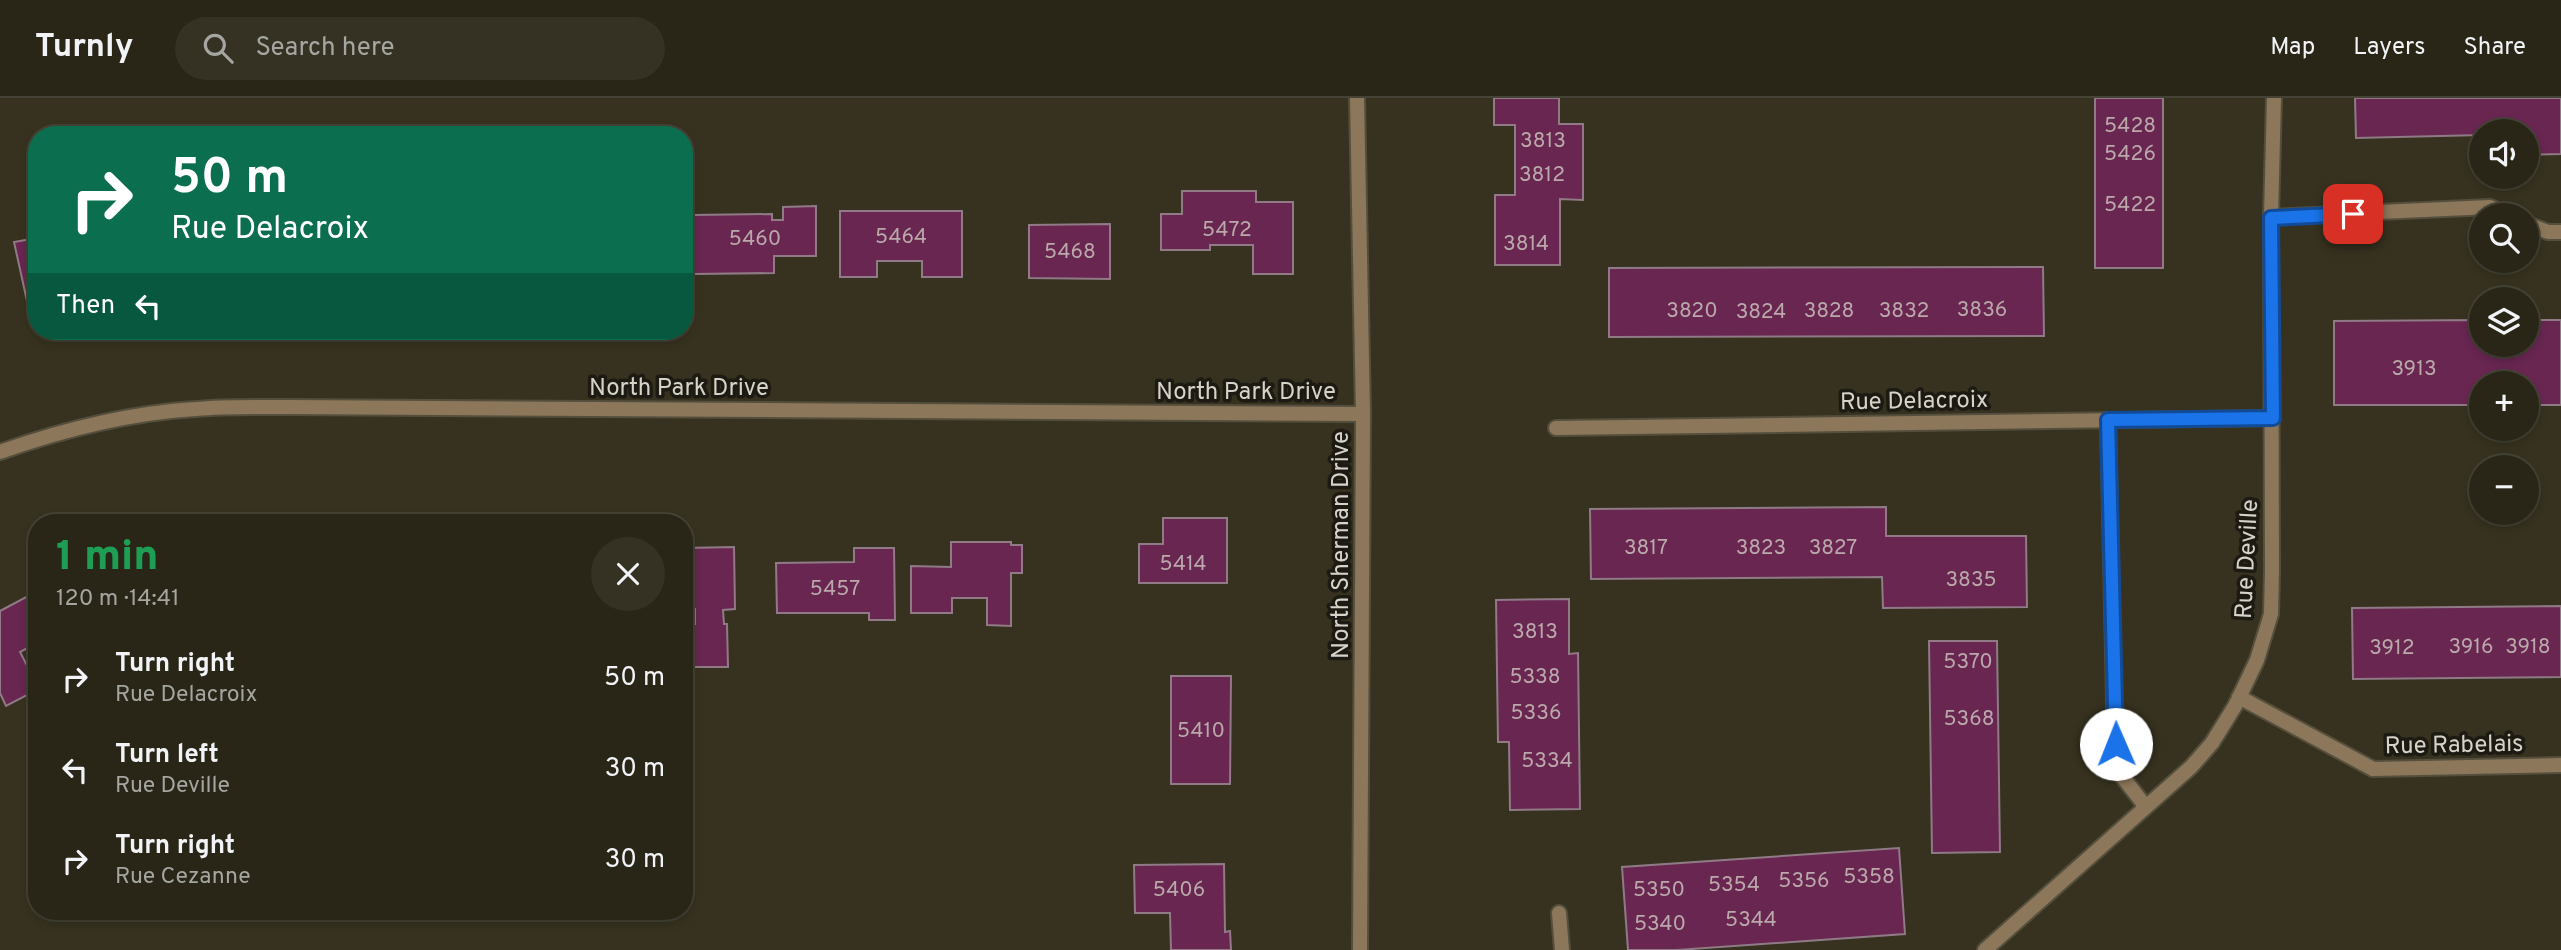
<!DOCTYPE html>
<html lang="en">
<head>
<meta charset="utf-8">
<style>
	:root { --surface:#292617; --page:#353224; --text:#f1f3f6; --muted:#a5a5a1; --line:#454336 }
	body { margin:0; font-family:Overpass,sans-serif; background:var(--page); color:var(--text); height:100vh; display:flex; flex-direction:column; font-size:26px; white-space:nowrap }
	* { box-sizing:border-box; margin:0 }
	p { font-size:23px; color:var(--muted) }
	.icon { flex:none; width:38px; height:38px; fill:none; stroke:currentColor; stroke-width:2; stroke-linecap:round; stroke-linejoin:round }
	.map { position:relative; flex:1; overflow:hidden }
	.drawer { position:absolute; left:28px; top:416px; width:665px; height:406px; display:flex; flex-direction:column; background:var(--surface); border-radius:28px; box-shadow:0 4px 10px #0003,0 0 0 2px var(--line) }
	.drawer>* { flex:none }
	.banner { position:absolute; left:28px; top:28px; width:665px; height:214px; border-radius:28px; box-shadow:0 4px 10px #0003,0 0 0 2px var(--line); background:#0b6e4f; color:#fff; overflow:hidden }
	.fabs { position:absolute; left:2469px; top:21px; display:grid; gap:14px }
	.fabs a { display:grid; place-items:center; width:70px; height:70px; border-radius:50%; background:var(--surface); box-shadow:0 4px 10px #0003,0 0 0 2px var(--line); font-size:35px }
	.pin { position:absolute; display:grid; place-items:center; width:60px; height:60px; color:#fff; margin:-30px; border-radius:14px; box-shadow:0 4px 10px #0006 }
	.me { position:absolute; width:77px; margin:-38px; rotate:359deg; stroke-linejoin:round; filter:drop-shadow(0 0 5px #0008) }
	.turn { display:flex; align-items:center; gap:24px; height:147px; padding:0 28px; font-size:32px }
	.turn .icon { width:91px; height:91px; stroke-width:2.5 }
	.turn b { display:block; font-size:49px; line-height:60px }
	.then { display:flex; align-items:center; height:66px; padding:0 28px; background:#0003; gap:14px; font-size:26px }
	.round { display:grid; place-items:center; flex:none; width:74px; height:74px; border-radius:37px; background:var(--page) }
	.head { display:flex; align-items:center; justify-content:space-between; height:119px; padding:0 28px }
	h1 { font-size:42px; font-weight:800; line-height:52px; color:#1e9e55 }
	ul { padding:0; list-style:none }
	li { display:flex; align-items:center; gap:21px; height:91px; padding:0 28px }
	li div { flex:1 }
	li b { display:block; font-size:26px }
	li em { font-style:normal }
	header { display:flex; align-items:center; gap:42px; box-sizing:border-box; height:98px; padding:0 35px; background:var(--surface); border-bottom:2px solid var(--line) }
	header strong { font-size:33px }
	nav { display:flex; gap:38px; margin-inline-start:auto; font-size:24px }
	.search { width:490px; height:63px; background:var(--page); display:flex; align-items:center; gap:18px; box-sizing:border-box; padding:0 24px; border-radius:38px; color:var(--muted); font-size:26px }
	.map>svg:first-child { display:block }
	.building { fill:#682651; stroke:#8f7a86; stroke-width:2 }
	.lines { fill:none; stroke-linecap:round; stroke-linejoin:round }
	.service-casing { stroke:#544f3d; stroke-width:18 }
	.minor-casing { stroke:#544f3d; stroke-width:18 }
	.service { stroke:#8c775a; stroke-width:14 }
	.minor { stroke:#8c775a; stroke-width:14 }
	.route-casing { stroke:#114b97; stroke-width:18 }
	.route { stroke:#1a73e8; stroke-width:12 }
	.labels { text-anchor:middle; stroke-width:7; stroke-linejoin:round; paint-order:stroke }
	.number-label { font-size:21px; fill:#baa8aa }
	.street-label { font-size:24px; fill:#d6d3c8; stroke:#1c1a12 }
</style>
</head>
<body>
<header>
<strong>Turnly</strong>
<div class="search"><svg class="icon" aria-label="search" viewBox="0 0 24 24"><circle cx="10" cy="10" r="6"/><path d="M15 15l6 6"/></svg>Search here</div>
<nav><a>Map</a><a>Layers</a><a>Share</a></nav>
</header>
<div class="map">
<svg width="2561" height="852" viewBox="0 0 2561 852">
	<rect width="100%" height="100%" fill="#37321f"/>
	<!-- building -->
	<g class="building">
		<polygon points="1494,0 1559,0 1559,26 1583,26 1583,102 1560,101 1560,167 1495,167 1495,97 1515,97 1515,27 1494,27"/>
		<rect x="2095" y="0" width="68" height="170"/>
		<polygon points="2355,0 2561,0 2561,56 2527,57 2527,33 2482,33 2482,37 2356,40"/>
		<polygon points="1182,93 1256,93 1256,104 1293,104 1293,176 1253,176 1253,147 1210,147 1210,152 1161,152 1161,116 1182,116"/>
		<polygon points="816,108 816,158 774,158 774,175 694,176 693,117 772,116 772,122 783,122 783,109"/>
		<polygon points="840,113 962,113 962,179 922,179 922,163 877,163 877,179 840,179"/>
		<polygon points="1110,126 1110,181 1029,180 1029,127"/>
		<polygon points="37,140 37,201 27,203 14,144"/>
		<polygon points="2043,169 2044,238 1609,239 1609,170"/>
		<polygon points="2482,222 2482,247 2527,247 2527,222 2561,222 2561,307 2527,307 2527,285 2482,285 2482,307 2334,307 2334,223"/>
		<polygon points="1886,409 1886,438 2026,438 2027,509 1883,510 1882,479 1591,481 1590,411"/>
		<polygon points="1163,420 1227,420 1227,485 1139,485 1139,446 1163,446"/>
		<polygon points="951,444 1011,444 1011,447 1022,447 1022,475 1011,475 1011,528 987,527 987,500 952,500 952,515 911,515 911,468 951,469"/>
		<polygon points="734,449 735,511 723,512 724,526 727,526 728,569 684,569 684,527 695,526 695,511 684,512 684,450"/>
		<polygon points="854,450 894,450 895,522 869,522 869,515 777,515 776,465 854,464"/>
		<polygon points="28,498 37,515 37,545 20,554 37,587 37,592 6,608 0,595 0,513"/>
		<polygon points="1569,501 1569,556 1578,555 1580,711 1510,712 1509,644 1498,644 1496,502"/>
		<polygon points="2561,508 2561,579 2353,581 2352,510"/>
		<polygon points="1929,543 1997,543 2000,754 1932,755"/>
		<polygon points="1171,578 1231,578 1230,686 1171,686"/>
		<polygon points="1899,750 1905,836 1677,852 1628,852 1622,769"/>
		<polygon points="1224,766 1225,834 1230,833 1231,852 1171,852 1170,815 1135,815 1134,767"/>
	</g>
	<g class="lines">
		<!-- service casing -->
		<g class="service-casing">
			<g id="service">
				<polyline points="2108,322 2115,646 2121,677 2146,709"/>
				<polyline points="1559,815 1562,852"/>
			</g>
		</g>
		<!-- minor casing -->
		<g class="minor-casing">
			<g id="minor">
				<polyline points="1357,0 1363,316 1360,852"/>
				<polyline points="2271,119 2490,109 2508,117"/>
				<polyline points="2527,126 2548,134 2561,134"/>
				<polyline points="1556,330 2273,320"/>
				<path d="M0,354C62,332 130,315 196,311C226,308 258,309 288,309L1363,316"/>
				<polyline points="2239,599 2373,671 2561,667"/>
				<polyline points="1985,852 2191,669 2212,645 2235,608 2257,562 2271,516 2272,473 2271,119 2274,0"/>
			</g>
		</g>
		<!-- service -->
		<use href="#service" class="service"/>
		<!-- minor -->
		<use href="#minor" class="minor"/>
	</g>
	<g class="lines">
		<!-- route casing -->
		<g class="route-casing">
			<polyline id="route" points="2116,646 2108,322 2273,320 2271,120 2353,116"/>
		</g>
		<!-- route -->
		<use href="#route" class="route"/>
	</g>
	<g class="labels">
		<!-- number labels -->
		<g class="number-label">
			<text x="2130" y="34">5428</text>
			<text x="1543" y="49">3813</text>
			<text x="2130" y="62">5426</text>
			<text x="1542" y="83">3812</text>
			<text x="2130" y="113">5422</text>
			<text x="1227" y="138">5472</text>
			<text x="901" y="145">5464</text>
			<text x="755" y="147">5460</text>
			<text x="1526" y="152">3814</text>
			<text x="1070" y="160">5468</text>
			<text x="1982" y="218">3836</text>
			<text x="1692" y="219">3820</text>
			<text x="1829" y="219">3828</text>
			<text x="1904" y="219">3832</text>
			<text x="1761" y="220">3824</text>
			<text x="2414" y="277">3913</text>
			<text x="1646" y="456">3817</text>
			<text x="1761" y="456">3823</text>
			<text x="1833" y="456">3827</text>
			<text x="1183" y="472">5414</text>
			<text x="1971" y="488">3835</text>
			<text x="835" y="497">5457</text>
			<text x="1535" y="540">3813</text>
			<text x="2471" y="555">3916</text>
			<text x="2528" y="555">3918</text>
			<text x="2392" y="556">3912</text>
			<text x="1968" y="570">5370</text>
			<text x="1535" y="585">5338</text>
			<text x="1536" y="621">5336</text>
			<text x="1969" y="627">5368</text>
			<text x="1201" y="639">5410</text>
			<text x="1547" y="669">5334</text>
			<text x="1869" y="785">5358</text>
			<text x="1804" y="789">5356</text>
			<text x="1734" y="793">5354</text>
			<text x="1179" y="798">5406</text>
			<text x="1659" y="798">5350</text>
			<text x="1751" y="828">5344</text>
			<text x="1660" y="832">5340</text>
		</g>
		<!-- street labels -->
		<g class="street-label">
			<text x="679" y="297">North Park Drive</text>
			<text x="1246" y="301">North Park Drive</text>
			<text transform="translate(1914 302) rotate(-1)" y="8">Rue Delacroix</text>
			<text transform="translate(1340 447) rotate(-90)" y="8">North Sherman Drive</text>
			<text transform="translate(2246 461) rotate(-87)" y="8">Rue Deville</text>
			<text transform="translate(2454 646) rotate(-1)" y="8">Rue Rabelais</text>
		</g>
	</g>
</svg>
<div class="fabs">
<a><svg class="icon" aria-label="sound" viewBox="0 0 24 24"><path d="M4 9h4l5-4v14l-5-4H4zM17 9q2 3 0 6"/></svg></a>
<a><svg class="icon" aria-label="search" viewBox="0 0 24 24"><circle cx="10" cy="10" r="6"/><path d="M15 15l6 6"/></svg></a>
<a><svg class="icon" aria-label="layers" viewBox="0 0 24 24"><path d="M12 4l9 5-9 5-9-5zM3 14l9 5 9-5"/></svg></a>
<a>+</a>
<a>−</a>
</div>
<div class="pin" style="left:2353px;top:116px;background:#d93025"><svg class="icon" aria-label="arrive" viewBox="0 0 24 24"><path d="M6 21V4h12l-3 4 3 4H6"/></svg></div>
<svg class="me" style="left:2116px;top:646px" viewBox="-20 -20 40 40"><circle r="19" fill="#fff"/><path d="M0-13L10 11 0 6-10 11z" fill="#1a73e8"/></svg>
<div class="banner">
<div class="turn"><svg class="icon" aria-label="right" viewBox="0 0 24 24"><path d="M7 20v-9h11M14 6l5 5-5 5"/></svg><div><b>50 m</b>Rue Delacroix</div></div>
<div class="then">Then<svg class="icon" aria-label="left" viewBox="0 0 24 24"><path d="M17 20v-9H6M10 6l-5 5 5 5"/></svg></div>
</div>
<section class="drawer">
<div class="head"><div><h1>1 min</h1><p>120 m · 14:41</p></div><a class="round"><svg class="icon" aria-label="close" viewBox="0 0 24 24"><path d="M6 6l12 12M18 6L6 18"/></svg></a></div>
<ul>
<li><svg class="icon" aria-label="right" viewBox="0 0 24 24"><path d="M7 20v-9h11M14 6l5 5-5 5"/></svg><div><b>Turn right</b><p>Rue Delacroix</p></div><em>50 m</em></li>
<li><svg class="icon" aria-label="left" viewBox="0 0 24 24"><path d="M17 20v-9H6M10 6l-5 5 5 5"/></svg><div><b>Turn left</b><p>Rue Deville</p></div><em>30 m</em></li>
<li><svg class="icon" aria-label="right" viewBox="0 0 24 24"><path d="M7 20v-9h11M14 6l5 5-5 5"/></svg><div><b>Turn right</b><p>Rue Cezanne</p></div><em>30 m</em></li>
</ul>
</section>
</div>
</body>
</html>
